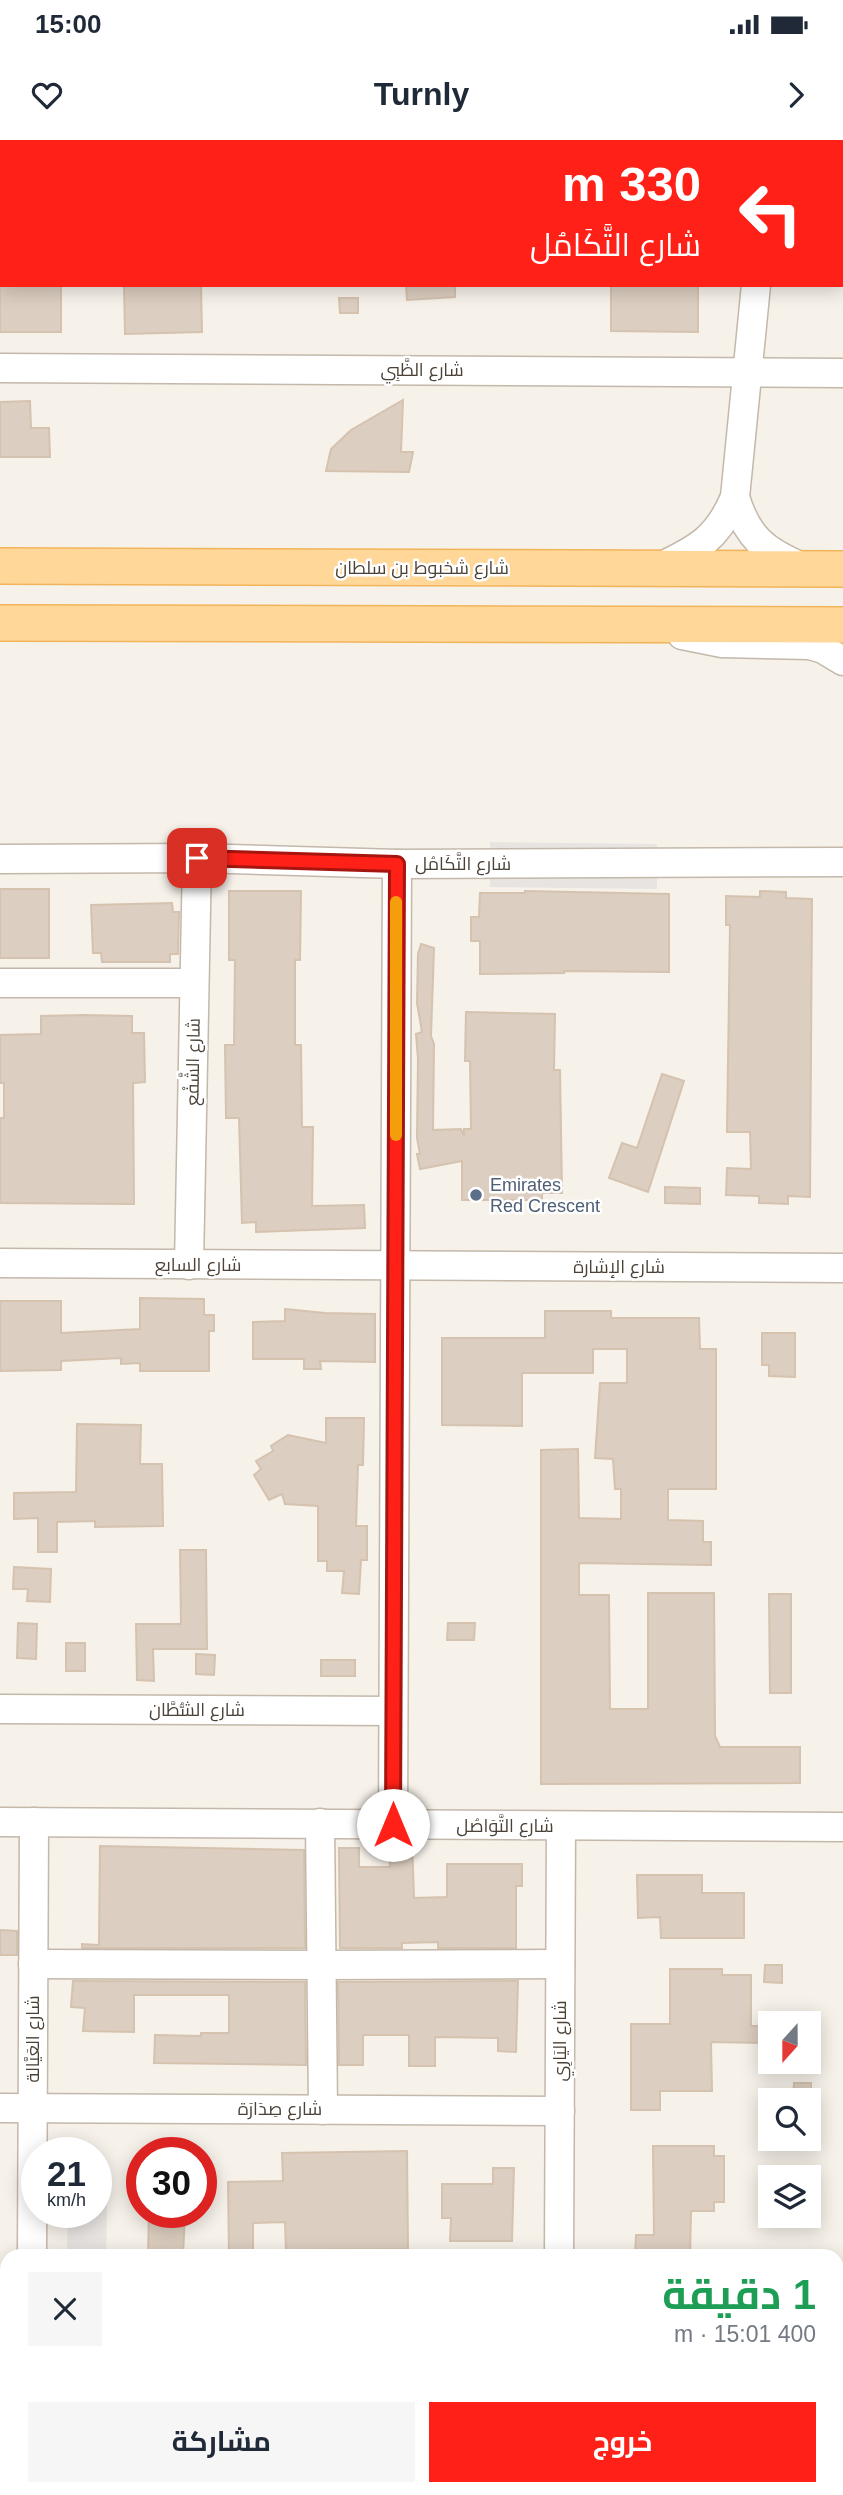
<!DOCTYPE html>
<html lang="ar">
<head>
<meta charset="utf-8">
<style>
	:root { --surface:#fff; --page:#f6f6f7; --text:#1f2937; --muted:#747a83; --accent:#ff2017 }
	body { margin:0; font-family:Arial,Cairo,sans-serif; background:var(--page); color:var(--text); direction:rtl; height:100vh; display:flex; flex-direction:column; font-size:26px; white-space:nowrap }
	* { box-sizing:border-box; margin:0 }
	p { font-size:23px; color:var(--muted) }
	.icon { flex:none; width:38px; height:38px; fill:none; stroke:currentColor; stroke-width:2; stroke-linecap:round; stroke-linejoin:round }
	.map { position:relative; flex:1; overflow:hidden; direction:ltr }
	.sheet { position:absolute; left:0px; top:2109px; width:844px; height:247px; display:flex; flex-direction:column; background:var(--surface); border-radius:21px 21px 0 0; box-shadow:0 4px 18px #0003; direction:rtl }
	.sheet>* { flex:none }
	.hud { position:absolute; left:0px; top:0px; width:844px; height:147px; box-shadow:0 4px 18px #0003; direction:rtl; background:#ff2017; color:#fff; overflow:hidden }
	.needle { width:46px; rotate:201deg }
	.controls { position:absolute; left:758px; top:1871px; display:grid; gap:14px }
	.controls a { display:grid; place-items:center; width:63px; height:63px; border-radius:0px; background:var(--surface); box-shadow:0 4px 18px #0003; font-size:35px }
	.speed { position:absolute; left:21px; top:1997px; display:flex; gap:14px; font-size:35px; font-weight:700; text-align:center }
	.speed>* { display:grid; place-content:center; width:91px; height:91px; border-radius:50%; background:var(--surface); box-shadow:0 4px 18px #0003; line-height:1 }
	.speed small { font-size:18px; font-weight:400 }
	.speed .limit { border:10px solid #d22; background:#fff; color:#111 }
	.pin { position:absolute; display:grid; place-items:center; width:60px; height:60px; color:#fff; margin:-30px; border-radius:14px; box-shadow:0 4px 10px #0006 }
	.me { position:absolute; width:77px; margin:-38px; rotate:0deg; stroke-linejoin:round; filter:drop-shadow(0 0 5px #0008) }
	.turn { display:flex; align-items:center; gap:24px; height:147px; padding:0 28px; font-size:32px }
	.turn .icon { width:91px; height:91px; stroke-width:2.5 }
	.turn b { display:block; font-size:49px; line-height:60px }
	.round { display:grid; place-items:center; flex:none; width:74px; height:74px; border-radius:0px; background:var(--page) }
	.headline { display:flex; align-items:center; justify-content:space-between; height:119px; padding:0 28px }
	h1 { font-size:42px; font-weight:700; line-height:52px; color:#1e9e55 }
	.action { display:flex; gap:14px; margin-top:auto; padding:14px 28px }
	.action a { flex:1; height:80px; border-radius:0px; background:var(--accent); color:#fff; font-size:28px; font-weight:700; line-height:80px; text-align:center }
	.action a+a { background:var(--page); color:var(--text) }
	.status { display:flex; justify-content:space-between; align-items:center; height:49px; padding:0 35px; background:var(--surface); direction:ltr }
	.status svg { height:19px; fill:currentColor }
	header { display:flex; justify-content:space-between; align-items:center; height:91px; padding:0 28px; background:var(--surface); font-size:32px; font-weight:700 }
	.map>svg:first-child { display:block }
	.parking { fill:#e7e4e1 }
	.building { fill:#dccec0; stroke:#d5c2af; stroke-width:2 }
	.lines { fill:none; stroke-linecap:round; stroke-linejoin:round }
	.minor-casing { stroke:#c3b8aa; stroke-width:31 }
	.major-casing { stroke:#f2b45b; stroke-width:38 }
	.minor { stroke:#fff; stroke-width:28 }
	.major { stroke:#ffd799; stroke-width:35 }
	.route-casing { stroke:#a6150f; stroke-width:18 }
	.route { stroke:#ff2017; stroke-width:12 }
	.slow { stroke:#f59e0b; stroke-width:12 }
	.service-dot { fill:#5c6f8a; stroke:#fff; stroke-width:2.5 }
	.labels { text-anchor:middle; stroke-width:5; stroke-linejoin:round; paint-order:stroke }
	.street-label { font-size:18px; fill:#4b4136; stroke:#fff }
	.service-label { font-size:18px; fill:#4e5e75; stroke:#fff; text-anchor:start }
</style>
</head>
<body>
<div class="status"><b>15:00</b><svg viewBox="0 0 49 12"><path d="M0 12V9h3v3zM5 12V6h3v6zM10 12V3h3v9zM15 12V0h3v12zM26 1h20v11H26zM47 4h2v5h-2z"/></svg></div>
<header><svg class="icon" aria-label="forward" viewBox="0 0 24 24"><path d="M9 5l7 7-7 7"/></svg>Turnly<svg class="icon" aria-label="heart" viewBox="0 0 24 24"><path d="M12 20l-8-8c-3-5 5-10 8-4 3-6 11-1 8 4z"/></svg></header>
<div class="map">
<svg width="843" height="2355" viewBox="0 0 843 2355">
	<rect width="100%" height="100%" fill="#f6f1e9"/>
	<!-- parking -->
	<g class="parking">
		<polygon points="490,702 657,704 657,749 490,747"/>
		<polygon points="96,2027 108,2027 106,2116 67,2116 68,2072 96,2072"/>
	</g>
	<!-- building -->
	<g class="building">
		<rect x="0" y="145" width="61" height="47"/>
		<polygon points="124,145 201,145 202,192 125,194"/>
		<polygon points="406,145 455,145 455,157 407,160"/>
		<polygon points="611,145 698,145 698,192 611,191"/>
		<polygon points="339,158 358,158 358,173 340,173"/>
		<polygon points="403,260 401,312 413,312 409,332 326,331 331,309 351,290"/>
		<polygon points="30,261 31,288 49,288 50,317 0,317 0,262"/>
		<rect x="0" y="749" width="49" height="69"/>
		<polygon points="229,751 301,751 300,820 295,820 295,905 301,905 302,987 313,987 312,1066 364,1065 365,1088 256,1092 256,1082 242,1083 239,978 226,978 225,905 234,905 235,820 229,820"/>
		<polygon points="525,751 669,754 669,832 564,831 564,833 480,834 480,801 471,801 471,777 479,777 480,753 525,753"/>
		<polygon points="760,751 786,752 786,758 812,759 810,1057 788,1056 788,1064 759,1063 759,1056 726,1055 727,1028 751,1029 750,992 727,992 730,785 726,785 726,756 760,757"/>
		<polygon points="172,763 173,772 179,772 178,814 170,814 170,822 102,822 101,813 93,813 91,765"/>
		<polygon points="421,804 434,808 431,896 434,904 433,990 461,989 464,996 464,989 471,989 470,921 465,921 466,872 555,874 554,930 560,930 562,1053 542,1053 542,1060 462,1060 462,1021 420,1029 417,1014 420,1014 417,998 418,919 416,894 422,892 417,863 418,814"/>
		<polygon points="83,875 132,876 132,893 144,893 145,942 133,943 134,1064 0,1063 0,978 4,978 4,943 0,943 0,895 41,894 41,876"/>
		<polygon points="662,934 684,941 648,1052 609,1038 622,1003 637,1008"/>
		<polygon points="665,1047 700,1048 700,1064 665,1063"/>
		<polygon points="140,1158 204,1159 204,1175 214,1175 214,1191 209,1191 209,1231 140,1231 140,1223 121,1224 121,1218 61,1221 61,1230 0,1231 0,1161 61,1161 61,1193 140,1189"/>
		<polygon points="285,1169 325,1173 375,1174 375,1222 320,1221 321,1229 304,1229 304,1219 253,1219 253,1182 285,1181"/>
		<polygon points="545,1171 611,1171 611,1178 699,1178 700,1209 716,1209 716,1349 668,1349 668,1380 703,1381 703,1402 711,1402 711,1425 579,1423 579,1455 609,1455 610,1569 648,1569 648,1453 714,1453 715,1596 720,1607 800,1607 800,1643 541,1644 541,1310 578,1309 579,1378 621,1379 621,1349 615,1349 613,1319 595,1318 600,1243 627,1243 627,1209 593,1209 593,1233 522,1233 522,1286 442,1285 442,1198 545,1198"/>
		<polygon points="762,1193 795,1193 795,1237 769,1236 769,1225 762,1225"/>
		<polygon points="326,1278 364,1278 363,1325 358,1325 356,1386 367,1386 367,1420 361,1420 359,1454 342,1453 344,1431 327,1431 327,1421 318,1421 318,1366 285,1364 282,1354 269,1360 254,1335 261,1329 256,1321 273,1311 271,1306 288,1295 326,1303"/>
		<polygon points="77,1284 141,1285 140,1324 162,1324 163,1386 95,1387 95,1381 57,1382 57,1412 38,1412 38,1378 14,1379 14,1353 76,1352"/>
		<polygon points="180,1410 206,1410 207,1509 153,1509 154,1541 137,1540 136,1484 181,1484"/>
		<polygon points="14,1427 51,1429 50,1462 27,1461 28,1449 13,1449"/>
		<polygon points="769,1454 791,1454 791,1553 770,1553"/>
		<polygon points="18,1483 37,1484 36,1519 17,1518"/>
		<polygon points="448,1483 475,1483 474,1500 447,1500"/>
		<rect x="66" y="1503" width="19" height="28"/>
		<polygon points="196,1514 215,1515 214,1535 196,1534"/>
		<rect x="321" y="1520" width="34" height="16"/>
		<polygon points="389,1701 412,1701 414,1758 447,1757 447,1724 522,1724 522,1746 516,1746 516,1808 438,1808 438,1802 402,1803 402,1808 340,1808 339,1708 359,1708 359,1727 390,1727"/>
		<polygon points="100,1706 304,1710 305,1808 82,1808 82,1804 99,1805"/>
		<polygon points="637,1735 702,1735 702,1753 744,1753 744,1798 661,1798 660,1777 638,1778"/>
		<polygon points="0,1790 17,1791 17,1815 0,1815"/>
		<polygon points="765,1825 782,1825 782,1843 764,1842"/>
		<polygon points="670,1829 722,1829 722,1835 751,1835 751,1886 770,1886 770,1903 711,1902 712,1951 660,1951 660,1970 631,1970 631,1884 670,1884"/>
		<polygon points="73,1841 305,1842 306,1925 154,1923 155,1895 201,1896 201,1893 229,1893 229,1855 134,1855 134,1892 83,1891 85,1868 71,1867"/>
		<polygon points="518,1841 516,1912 498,1911 498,1898 435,1897 435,1926 409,1926 409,1895 363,1895 363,1925 339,1925 338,1842"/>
		<polygon points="794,1943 811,1943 811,1960 793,1960"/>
		<polygon points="653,2006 714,2006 714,2016 724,2016 724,2062 714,2062 714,2071 691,2071 690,2116 635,2116 636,2095 654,2095"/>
		<polygon points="407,2011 408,2109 286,2110 285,2082 253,2083 253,2116 229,2116 228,2042 283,2041 282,2013"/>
		<polygon points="493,2028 514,2028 512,2101 450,2101 451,2078 442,2078 442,2044 493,2044"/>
		<polygon points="149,2072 185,2072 183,2116 148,2116"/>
	</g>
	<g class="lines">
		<!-- minor casing -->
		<g class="minor-casing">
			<g id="minor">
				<polyline points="771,2 771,0"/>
				<polyline points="0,228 843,233"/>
				<path d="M735,357C747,397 764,411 802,427"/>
				<path d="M660,427C698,409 718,398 735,357L756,145"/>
				<polyline points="682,495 722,503 810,505 823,509 843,521"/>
				<polyline points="0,719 197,718 397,724 843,722"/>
				<polyline points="0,843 194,843"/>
				<polyline points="0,1123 843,1128"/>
				<polyline points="189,1125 197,718"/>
				<polyline points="0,1569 393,1571"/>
				<polyline points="0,1682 843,1687"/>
				<polyline points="320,1683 323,1970"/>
				<polyline points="393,1685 397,724"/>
				<polyline points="33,1824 321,1825 560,1824"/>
				<polyline points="0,1968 560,1971"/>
				<polyline points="32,2116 34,1682"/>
				<polyline points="559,2116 561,1686"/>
				<polyline points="0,2258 7,2259"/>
				<polyline points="29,2355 29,2348"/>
				<polyline points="558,2355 558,2348"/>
				<polyline points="842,2355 843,2211"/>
			</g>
		</g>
		<!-- major casing -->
		<g class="major-casing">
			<g id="major">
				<polyline points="0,426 843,429"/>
				<polyline points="0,483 843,485"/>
			</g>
		</g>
		<!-- minor -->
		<use href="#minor" class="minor"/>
		<!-- major -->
		<use href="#major" class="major"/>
	</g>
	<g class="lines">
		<!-- route casing -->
		<g class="route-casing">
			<polyline id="route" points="197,718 397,724 393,1685"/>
		</g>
		<!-- route -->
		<use href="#route" class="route"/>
		<!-- slow -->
		<polyline class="slow" points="396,995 396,762"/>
	</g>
	<!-- markers -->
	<circle class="service-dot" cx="476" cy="1055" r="7"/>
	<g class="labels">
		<!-- street labels -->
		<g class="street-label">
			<text x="422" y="236">شارع الظَّبِي</text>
			<text x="422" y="434">شارع شخبوط بن سلطان</text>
			<text x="463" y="730">شارع التَّكَامُل</text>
			<text transform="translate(193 922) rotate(-89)" y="6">شارع الشَّفْع</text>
			<text x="198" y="1131">شارع السابع</text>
			<text x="619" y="1133">شارع الإشارة</text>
			<text x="197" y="1576">شارع الشُّطَّان</text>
			<text x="505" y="1692">شارع التَّوَاصُل</text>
			<text transform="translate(33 1899) rotate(-90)" y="6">شارع العَيَّالة</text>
			<text transform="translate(560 1901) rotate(-90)" y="6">شارع اليَارِي</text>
			<text x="280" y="1975">شارع صِدَارَة</text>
		</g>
		<!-- service labels -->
		<g class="service-label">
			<text x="490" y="1051">Emirates<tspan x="490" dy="21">Red Crescent</tspan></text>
		</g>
	</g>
</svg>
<div class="controls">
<a><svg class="needle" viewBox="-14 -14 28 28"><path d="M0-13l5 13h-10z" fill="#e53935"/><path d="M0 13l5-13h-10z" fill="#747a83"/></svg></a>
<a><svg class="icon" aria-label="search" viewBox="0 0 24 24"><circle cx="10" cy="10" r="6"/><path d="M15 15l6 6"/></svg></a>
<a><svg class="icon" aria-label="layers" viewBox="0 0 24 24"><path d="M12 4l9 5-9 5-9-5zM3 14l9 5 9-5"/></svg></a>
</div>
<div class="speed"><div>21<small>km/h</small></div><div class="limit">30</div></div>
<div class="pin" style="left:197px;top:718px;background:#d93025"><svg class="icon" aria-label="arrive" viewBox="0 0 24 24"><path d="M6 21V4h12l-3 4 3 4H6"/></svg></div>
<svg class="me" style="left:393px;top:1685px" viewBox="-20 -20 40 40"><circle r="19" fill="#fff"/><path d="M0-13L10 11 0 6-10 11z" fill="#ff2017"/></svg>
<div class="hud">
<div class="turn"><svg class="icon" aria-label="left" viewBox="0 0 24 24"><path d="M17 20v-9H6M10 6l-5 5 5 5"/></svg><div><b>330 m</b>شارع التَّكَامُل</div></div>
</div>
<section class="sheet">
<div class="headline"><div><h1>1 دقيقة</h1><p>400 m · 15:01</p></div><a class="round"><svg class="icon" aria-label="close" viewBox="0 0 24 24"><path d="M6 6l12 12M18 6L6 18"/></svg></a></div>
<div class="action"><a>خروج</a><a>مشاركة</a></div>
</section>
</div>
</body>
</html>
